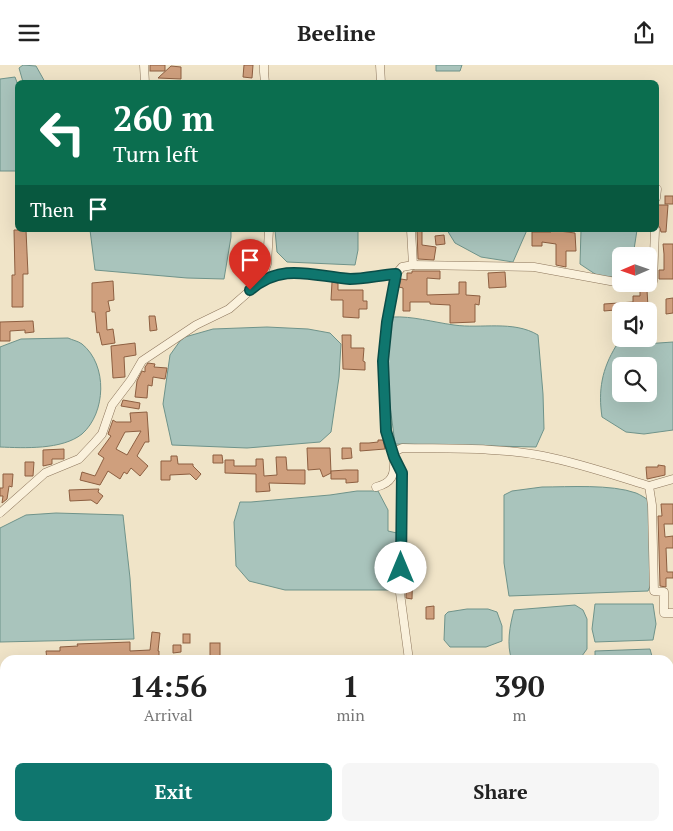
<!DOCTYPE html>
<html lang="en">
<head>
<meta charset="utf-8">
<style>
	:root { --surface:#fff; --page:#f6f6f6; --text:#222; --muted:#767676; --accent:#0f766e }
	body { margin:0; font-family:"PT Serif",serif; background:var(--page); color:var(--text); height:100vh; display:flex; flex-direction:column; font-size:19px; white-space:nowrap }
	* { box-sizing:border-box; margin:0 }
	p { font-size:16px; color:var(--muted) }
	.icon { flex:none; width:28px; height:28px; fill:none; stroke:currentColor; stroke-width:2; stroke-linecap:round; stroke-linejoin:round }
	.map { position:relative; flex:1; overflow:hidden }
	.sheet { position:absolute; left:0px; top:590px; width:674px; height:176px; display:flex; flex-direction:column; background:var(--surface); border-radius:15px 15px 0 0; box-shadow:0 5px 20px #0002 }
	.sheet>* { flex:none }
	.top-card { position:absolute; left:15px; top:15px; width:644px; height:152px; border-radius:8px; box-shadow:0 5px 20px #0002; background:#0b6e4f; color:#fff; overflow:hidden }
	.needle { width:32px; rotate:268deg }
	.controls { position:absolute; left:612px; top:182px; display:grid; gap:10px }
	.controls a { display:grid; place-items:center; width:45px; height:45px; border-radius:8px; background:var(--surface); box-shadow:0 5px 20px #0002; font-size:25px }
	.pin { position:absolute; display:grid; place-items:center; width:42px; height:42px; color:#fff; margin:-51px -21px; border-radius:50% 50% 50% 0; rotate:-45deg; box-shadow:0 0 5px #0007 }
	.pin .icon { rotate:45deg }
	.me { position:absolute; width:55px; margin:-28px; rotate:0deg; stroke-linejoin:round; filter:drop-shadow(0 0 4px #0008) }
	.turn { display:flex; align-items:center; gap:18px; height:105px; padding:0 15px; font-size:22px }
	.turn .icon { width:65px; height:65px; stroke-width:2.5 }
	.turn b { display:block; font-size:35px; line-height:42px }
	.then { display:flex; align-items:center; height:48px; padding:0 15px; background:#0003; gap:10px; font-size:19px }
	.eta { display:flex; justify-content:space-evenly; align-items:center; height:85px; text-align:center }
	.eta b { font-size:30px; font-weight:700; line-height:35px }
	.action { display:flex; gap:10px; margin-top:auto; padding:10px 15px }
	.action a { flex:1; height:58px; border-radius:8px; background:var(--accent); color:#fff; font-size:20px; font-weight:700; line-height:58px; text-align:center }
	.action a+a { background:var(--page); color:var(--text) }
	header { display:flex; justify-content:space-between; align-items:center; height:65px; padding:0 15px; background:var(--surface); font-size:22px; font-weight:700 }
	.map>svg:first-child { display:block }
	.water { fill:#a9c4bc; stroke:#6f938a; fill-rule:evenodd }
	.building { fill:#cf9f7d; stroke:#8d5f41; fill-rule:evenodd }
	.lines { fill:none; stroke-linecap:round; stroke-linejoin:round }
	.street-casing { stroke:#8d765c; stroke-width:9 }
	.street { stroke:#faf1dc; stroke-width:8 }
	.rail-casing { stroke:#3d2e20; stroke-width:4.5 }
	.rail { stroke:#f7eed8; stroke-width:2.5; stroke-dasharray:8; stroke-linecap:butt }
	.route-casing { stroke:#0a4d48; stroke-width:12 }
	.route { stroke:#0f766e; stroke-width:9 }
</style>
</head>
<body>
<header><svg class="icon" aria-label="menu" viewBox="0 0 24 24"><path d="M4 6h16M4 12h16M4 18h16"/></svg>Beeline<svg class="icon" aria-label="share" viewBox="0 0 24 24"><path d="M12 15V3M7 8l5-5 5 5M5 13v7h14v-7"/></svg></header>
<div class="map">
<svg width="673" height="766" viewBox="0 0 673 766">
	<rect width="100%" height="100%" fill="#f0e4c8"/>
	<!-- water -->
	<g class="water">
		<polygon points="23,0 36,1 45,17 23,17 19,3"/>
		<polygon points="436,0 462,0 460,6 436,6"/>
		<polygon points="15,12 18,20 17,106 0,106 0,14"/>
		<polygon points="90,165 231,165 231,172 224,214 187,213 95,205"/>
		<polygon points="275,165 358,165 358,185 355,200 287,197 277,187"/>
		<polygon points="447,165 527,165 513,197 481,192 455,178"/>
		<polygon points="581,165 637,165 633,191 621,191 621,211 601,213 580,199"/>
		<path d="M392,252C413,251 432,257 454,260C481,264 513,255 538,270L543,329L544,364L536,382L395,379C390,337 381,294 392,252Z"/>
		<polygon points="267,262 308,264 330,268 341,279 339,312 331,367 320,377 247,383 172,380 163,339 170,290 180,276 185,272 213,264"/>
		<path d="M68,273C72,275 78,276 82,279C108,300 106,348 82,369C62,385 24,383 0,382V282L21,274Z"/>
		<path d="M673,277V365L644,369L626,367L602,352C598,325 602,304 616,281ZM621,301H649V329H621Z"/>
		<path d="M542,422C569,422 611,419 636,428C641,430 645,433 650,436L651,519L648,526L509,531L504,498V430L512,426Z"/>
		<polygon points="357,426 378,426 388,445 388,466 397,468 398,525 285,525 249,516 236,501 234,457 240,437 251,437 330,430"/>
		<polygon points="56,448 123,450 130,513 134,574 0,577 0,463 26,450"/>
		<polygon points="595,539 653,539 656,559 653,575 595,577 592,564"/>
		<path d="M575,540L583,545L587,554V584L579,595H512C506,580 510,560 514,545Z"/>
		<polygon points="467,544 488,544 497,547 502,561 502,576 486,582 450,582 444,575 445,550 448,547"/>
		<polygon points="650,584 653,595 595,595 595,586"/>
		<polygon points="5,630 5,722 0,721 0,631"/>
	</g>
	<!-- building -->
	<g class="building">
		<rect x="150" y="0" width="15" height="6"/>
		<polygon points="244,0 253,0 252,13 243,12"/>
		<polygon points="171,1 181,2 181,14 158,13"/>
		<rect x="665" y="131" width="8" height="8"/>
		<polygon points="658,140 668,140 666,167 661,167 660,163 658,160"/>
		<polygon points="14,165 26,165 28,209 23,209 23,242 12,242 12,210 15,210"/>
		<polygon points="417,165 422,165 422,180 436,182 434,195 418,194"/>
		<polygon points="551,165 575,168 576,186 566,186 566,202 556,200 556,179 542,177 542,181 532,181 532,167 551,167"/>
		<polygon points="444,170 445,179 436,180 435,171"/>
		<polygon points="663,179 673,179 673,214 659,214 659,205 664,205 664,189"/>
		<polygon points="412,206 440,206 440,214 427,213 427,230 459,229 459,217 466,217 466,230 480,231 479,240 475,239 475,257 450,258 450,240 430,239 430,237 410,237 410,246 403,246 403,223 399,222 401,214 407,215 407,208 412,208"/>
		<polygon points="505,207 506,222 489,223 488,208"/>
		<polygon points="113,216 114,235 108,236 110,246 106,247 107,265 113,264 115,278 102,280 99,267 97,268 95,247 92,247 92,218"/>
		<polygon points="332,217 338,218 338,225 363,225 363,236 367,236 367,244 359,244 359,253 343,252 343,235 331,235"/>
		<polygon points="647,225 648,242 604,246 604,239 633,237 633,231 640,231 640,226"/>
		<polygon points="673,233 673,248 666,249 666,234"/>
		<polygon points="149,251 155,251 157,265 150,266"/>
		<polygon points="33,256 34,267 25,268 25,265 10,266 10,276 0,276 0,257"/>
		<polygon points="342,270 351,270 351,283 364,283 363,296 365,297 365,305 343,304"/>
		<polygon points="135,278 136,290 124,292 125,312 113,313 111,281"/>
		<polygon points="148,298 155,299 154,302 167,303 165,314 153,312 152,321 148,320 147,333 135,332 137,316 142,306 145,307 145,302"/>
		<polygon points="123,335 140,338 139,344 121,341"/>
		<path d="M147,347L149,377H145L137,391L148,401L140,411L131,403L127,409L124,407L120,414L108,406L100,420L80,415L82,407L95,411L104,393L98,389L111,371L108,369L113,355L116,357H131L130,348ZM141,366L127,390L116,384L125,367Z"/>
		<polygon points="378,375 383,375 385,384 360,386 360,378 369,378 378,377"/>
		<polygon points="307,383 330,383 331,408 323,412 320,404 308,405"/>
		<polygon points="342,383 351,383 352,393 342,394"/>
		<polygon points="64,384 64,394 52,394 52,399 43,401 43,385"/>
		<polygon points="213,390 222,390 223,398 213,398"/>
		<polygon points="171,391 177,391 178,399 193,399 193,401 201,409 196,415 190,409 170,410 170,415 161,415 161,396 171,396"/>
		<polygon points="276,392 286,392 287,405 305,405 305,419 269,418 270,426 256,427 256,409 225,408 225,395 234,395 234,401 256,401 256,394 263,394 264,411 277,410"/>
		<polygon points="25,397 34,397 33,411 25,411"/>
		<polygon points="658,400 665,401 665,410 647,414 646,402 658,402"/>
		<polygon points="346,405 358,405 358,417 346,418 346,414 331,414 331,406"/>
		<polygon points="3,409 13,409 12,422 9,421 7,434 2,438 3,431 0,431 0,423 3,423"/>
		<polygon points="99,424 98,427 103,431 97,439 91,435 70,436 69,425"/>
		<polygon points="661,439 673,439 673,459 664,459 665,472 673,471 673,483 666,483 667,507 673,507 673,513 666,513 666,522 660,521 658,451 662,451"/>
		<polygon points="422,488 422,499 413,499 412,534 406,533 406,489"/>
		<polygon points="434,541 434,554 426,554 426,542"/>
		<polygon points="152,567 160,568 158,586 159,586 159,595 47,595 46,586 60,586 60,582 78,581 77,579 130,577 130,586 150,585"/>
		<rect x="183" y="569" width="7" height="9"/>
		<rect x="210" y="578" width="10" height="13"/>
		<polygon points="173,580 181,580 181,587 173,588"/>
	</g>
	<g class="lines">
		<!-- street casing -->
		<g class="street-casing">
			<g id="street">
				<polyline points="144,0 145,18"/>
				<polyline points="264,0 264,7 265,18"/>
				<polyline points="380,0 381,18"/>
				<polyline points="656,133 657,124"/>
				<path d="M411,165L413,200L402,202L396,209L387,257L383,296L385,366L394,387L402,383C449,384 497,382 543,391C579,398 614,410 649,421"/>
				<polyline points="413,200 534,202 621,218"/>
				<path d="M261,216C290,202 319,211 349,213C364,215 381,210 396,209"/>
				<polyline points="649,216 653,216 655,165"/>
				<polyline points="394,392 402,408 400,528 409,595"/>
				<polyline points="673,414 649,421 652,440 654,526 664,527 664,548 673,548"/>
				<path d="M376,422C392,418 395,410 394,394"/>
				<polyline points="0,448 45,408 79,394 95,377 102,369 112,340 131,315 142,296 196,260 229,244 261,216 267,199 269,165"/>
				<polyline points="669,743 673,742"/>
				<polyline points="550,761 550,766"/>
				<polyline points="583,766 601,761"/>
			</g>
		</g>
		<!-- street -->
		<use href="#street" class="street"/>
		<!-- rail casing -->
		<g class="rail-casing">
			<g id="rail">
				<polyline points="669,750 673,748"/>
				<polyline points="610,766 627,761"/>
			</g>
		</g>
		<!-- rail -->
		<use href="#rail" class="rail"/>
	</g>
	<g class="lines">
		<!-- route casing -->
		<g class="route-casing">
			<path id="route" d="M250,225C282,197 312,211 350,214C364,214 381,210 396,209L387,257L383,296L386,366L394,392L402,408L401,503"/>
		</g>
		<!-- route -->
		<use href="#route" class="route"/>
	</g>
</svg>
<div class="controls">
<a><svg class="needle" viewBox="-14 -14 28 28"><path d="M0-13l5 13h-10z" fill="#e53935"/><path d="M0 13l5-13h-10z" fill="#767676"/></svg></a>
<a><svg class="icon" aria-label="sound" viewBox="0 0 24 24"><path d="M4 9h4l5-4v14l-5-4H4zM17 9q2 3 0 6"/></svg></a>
<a><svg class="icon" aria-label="search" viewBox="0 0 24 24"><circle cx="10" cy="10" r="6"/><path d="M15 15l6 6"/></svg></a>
</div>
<div class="pin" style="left:250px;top:225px;background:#d93025"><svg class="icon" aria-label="arrive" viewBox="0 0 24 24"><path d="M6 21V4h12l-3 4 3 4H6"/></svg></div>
<svg class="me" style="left:401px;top:503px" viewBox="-20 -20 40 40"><circle r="19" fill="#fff"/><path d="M0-13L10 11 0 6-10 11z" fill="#0f766e"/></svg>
<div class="top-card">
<div class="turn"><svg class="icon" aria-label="left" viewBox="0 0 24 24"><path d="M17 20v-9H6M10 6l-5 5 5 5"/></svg><div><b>260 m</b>Turn left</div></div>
<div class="then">Then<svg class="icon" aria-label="arrive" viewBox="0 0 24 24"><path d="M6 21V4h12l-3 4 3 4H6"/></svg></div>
</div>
<section class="sheet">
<div class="eta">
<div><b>14:56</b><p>Arrival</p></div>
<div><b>1</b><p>min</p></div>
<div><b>390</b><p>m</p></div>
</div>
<div class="action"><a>Exit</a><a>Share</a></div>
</section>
</div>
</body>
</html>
